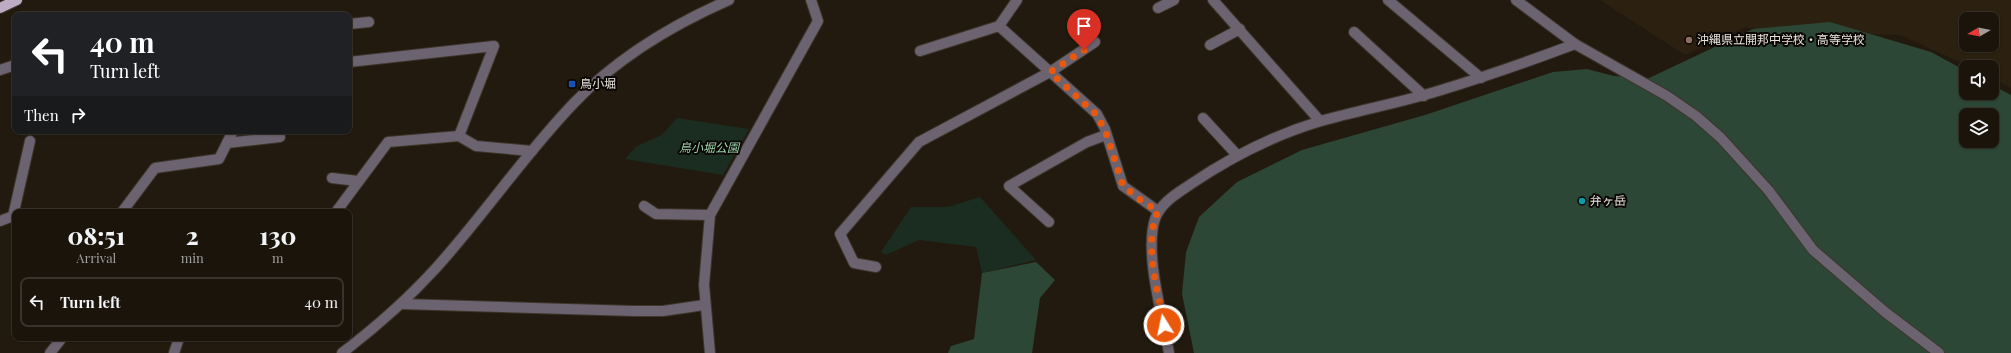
<!DOCTYPE html>
<html lang="en">
<head>
<meta charset="utf-8">
<style>
	:root { --surface:#1a140b; --page:#231d14; --text:#f1f3f6; --muted:#9f9e9d; --line:#38332c }
	body { margin:0; font-family:"Playfair Display","Noto Sans JP",serif; background:var(--page); color:var(--text); height:100vh; display:flex; flex-direction:column; font-size:15px; white-space:nowrap }
	* { box-sizing:border-box; margin:0 }
	p { font-size:13px; color:var(--muted) }
	.icon { flex:none; width:22px; height:22px; fill:none; stroke:currentColor; stroke-width:2; stroke-linecap:round; stroke-linejoin:round }
	.map { position:relative; flex:1; overflow:hidden }
	.details { position:absolute; left:12px; top:209px; width:340px; height:132px; display:flex; flex-direction:column; background:var(--surface); border-radius:8px; box-shadow:0 1px 3px #0004,0 0 0 1px var(--line) }
	.details>* { flex:none }
	.top-card { position:absolute; left:12px; top:12px; width:340px; height:122px; border-radius:8px; box-shadow:0 1px 3px #0004,0 0 0 1px var(--line); background:#202124; color:#fff; overflow:hidden }
	.needle { width:26px; rotate:261deg }
	.fabs { position:absolute; left:1959px; top:12px; display:grid; gap:8px }
	.fabs a { display:grid; place-items:center; width:40px; height:40px; border-radius:8px; background:var(--surface); box-shadow:0 1px 3px #0004,0 0 0 1px var(--line); font-size:20px }
	.pin { position:absolute; display:grid; place-items:center; width:34px; height:34px; color:#fff; margin:-41px -17px; border-radius:50% 50% 50% 0; rotate:-45deg; box-shadow:0 0 4px #0007 }
	.pin .icon { rotate:45deg }
	.me { position:absolute; width:44px; margin:-22px; rotate:350deg; stroke-linejoin:round; filter:drop-shadow(0 0 3px #0008) }
	.turn { display:flex; align-items:center; gap:14px; height:84px; padding:0 12px; font-size:18px }
	.turn .icon { width:52px; height:52px; stroke-width:2.5 }
	.turn b { display:block; font-size:28px; line-height:34px }
	.then { display:flex; align-items:center; height:38px; padding:0 12px; background:#0003; gap:8px; font-size:15px }
	.eta { display:flex; justify-content:space-evenly; align-items:center; height:68px; text-align:center }
	.eta b { font-size:24px; font-weight:800; line-height:28px }
	ul { padding:0; list-style:none }
	li { display:flex; align-items:center; gap:12px; height:50px; margin:0 8px 6px; padding:0 4px; border:2px solid var(--line); border-radius:8px }
	li div { flex:1 }
	li b { display:block; font-size:15px }
	li em { font-style:normal }
	.map>svg:first-child { display:block }
	.built { fill:#2c2110; fill-rule:evenodd }
	.green { fill:#1a2d20 }
	.forest { fill:#2c4735; fill-rule:evenodd }
	.lines { fill:none; stroke-linecap:round; stroke-linejoin:round }
	.minor-casing { stroke:#3e362c; stroke-width:12 }
	.major-casing { stroke:#3e362c; stroke-width:12 }
	.minor { stroke:#6b636f; stroke-width:10 }
	.major { stroke:#bdacc4; stroke-width:10 }
	.route { stroke:#ea580c; stroke-width:7; stroke-dasharray:0 12.6 }
	.education-dot { fill:#8d6e63; stroke:#090603; stroke-width:1.5 }
	.transit-dot { fill:#1a4fb4; stroke:#090603; stroke-width:1.5 }
	.culture-dot { fill:#0f9aa8; stroke:#090603; stroke-width:1.5 }
	.labels { text-anchor:middle; stroke-width:4; stroke-linejoin:round; paint-order:stroke }
	.poi-label { font-size:12px; fill:#e8e3dc; stroke:#090603; text-anchor:start }
	.park-label { font-size:12px; font-style:italic; fill:#9ed4af; stroke:#090603 }
</style>
</head>
<body>
<div class="map">
<svg width="2011" height="353" viewBox="0 0 2011 353">
	<rect width="100%" height="100%" fill="#221a0f"/>
	<!-- built -->
	<path class="built" d="M1600,0H2011V88L1992,77V67H1971L1900,35L1772,32L1745,27L1685,55ZM1966,19H1992V45H1966Z"/>
	<!-- green -->
	<g class="green">
		<polygon points="677,118 749,129 723,175 625,159 637,146 662,135"/>
		<polygon points="980,197 1036,260 982,273 976,247 919,240 886,255 881,252 911,207 948,207"/>
	</g>
	<!-- forest -->
	<g class="forest">
		<path d="M1830,22L1931,52L1966,71V93H1992V85L2011,95V353H1194L1182,294L1186,252L1199,217L1237,182L1302,150L1425,115L1553,72L1587,69L1614,76L1649,78L1753,29ZM1966,115H1992V141H1966Z"/>
		<polygon points="1036,262 1055,280 1040,298 1032,353 948,353 951,346 974,339 982,273"/>
	</g>
	<g class="lines">
		<!-- minor casing -->
		<g class="minor-casing">
			<g id="minor">
				<polyline points="1017,0 999,26 1097,114 1105,129 1123,186 1158,211"/>
				<polyline points="1213,0 1320,121"/>
				<polyline points="1388,0 1481,78"/>
				<polyline points="1516,0 1575,44 1667,96 1696,116 1721,138 1769,191 1813,250 1885,312 1939,353"/>
				<polyline points="1158,8 1174,0"/>
				<polyline points="349,24 369,22"/>
				<polyline points="1354,32 1424,96"/>
				<polyline points="1210,45 1240,29"/>
				<polyline points="920,51 999,26"/>
				<polyline points="349,62 494,46 459,136 476,146 532,151"/>
				<polyline points="0,70 15,65"/>
				<polyline points="1203,118 1237,155"/>
				<polyline points="227,143 280,137"/>
				<polyline points="332,178 358,181"/>
				<polyline points="644,206 656,214 710,215"/>
				<polyline points="122,212 155,168 219,159 233,131"/>
				<polyline points="336,212 388,142 459,136"/>
				<polyline points="0,221 13,216 30,141"/>
				<polyline points="1049,222 1009,186 1087,142 1106,135"/>
				<polyline points="876,267 854,263 840,234 919,142 1050,72 1095,42"/>
				<polyline points="402,304 634,311 663,311 704,305"/>
				<polyline points="50,353 62,338"/>
				<polyline points="174,353 179,338"/>
				<path d="M342,353C376,327 407,300 436,268C484,215 524,155 574,103C617,58 672,25 729,0"/>
				<polyline points="710,353 704,285 710,215 818,21 811,0"/>
				<path d="M1169,353C1163,318 1144,253 1155,219C1161,202 1178,193 1191,184C1231,157 1274,135 1321,121C1360,110 1399,103 1438,91C1484,77 1530,61 1575,44"/>
			</g>
		</g>
		<!-- major casing -->
		<g class="major-casing">
			<polyline id="major" points="0,8 17,0"/>
		</g>
		<!-- minor -->
		<use href="#minor" class="minor"/>
		<!-- major -->
		<use href="#major" class="major"/>
	</g>
	<g class="lines">
		<!-- route -->
		<path class="route" d="M1084,50L1050,72L1096,114L1105,130L1123,186L1142,201L1158,211C1143,245 1158,289 1164,325"/>
	</g>
	<!-- markers -->
	<circle class="education-dot" cx="1689" cy="40" r="4"/>
	<rect class="transit-dot" x="568" y="80" width="8" height="8" rx="2"/>
	<circle class="culture-dot" cx="1582" cy="201" r="4"/>
	<g class="labels">
		<!-- poi labels -->
		<g class="poi-label">
			<text x="1697" y="44">沖縄県立開邦中学校・高等学校</text>
			<text x="580" y="88">鳥小堀</text>
			<text x="1590" y="205">弁ヶ岳</text>
		</g>
		<!-- park labels -->
		<g class="park-label">
			<text x="709" y="152">鳥小堀公園</text>
		</g>
	</g>
</svg>
<div class="fabs">
<a><svg class="needle" viewBox="-14 -14 28 28"><path d="M0-13l5 13h-10z" fill="#e53935"/><path d="M0 13l5-13h-10z" fill="#9f9e9d"/></svg></a>
<a><svg class="icon" aria-label="sound" viewBox="0 0 24 24"><path d="M4 9h4l5-4v14l-5-4H4zM17 9q2 3 0 6"/></svg></a>
<a><svg class="icon" aria-label="layers" viewBox="0 0 24 24"><path d="M12 4l9 5-9 5-9-5zM3 14l9 5 9-5"/></svg></a>
</div>
<div class="pin" style="left:1084px;top:50px;background:#d93025"><svg class="icon" aria-label="arrive" viewBox="0 0 24 24"><path d="M6 21V4h12l-3 4 3 4H6"/></svg></div>
<svg class="me" style="left:1164px;top:325px" viewBox="-20 -20 40 40"><circle r="17" fill="#ea580c" stroke="#fff" stroke-width="3"/><path d="M0-11L8 9 0 5-8 9z" fill="#fff"/></svg>
<div class="top-card">
<div class="turn"><svg class="icon" aria-label="left" viewBox="0 0 24 24"><path d="M17 20v-9H6M10 6l-5 5 5 5"/></svg><div><b>40 m</b>Turn left</div></div>
<div class="then">Then<svg class="icon" aria-label="right" viewBox="0 0 24 24"><path d="M7 20v-9h11M14 6l5 5-5 5"/></svg></div>
</div>
<section class="details">
<div class="eta">
<div><b>08:51</b><p>Arrival</p></div>
<div><b>2</b><p>min</p></div>
<div><b>130</b><p>m</p></div>
</div>
<ul>
<li><svg class="icon" aria-label="left" viewBox="0 0 24 24"><path d="M17 20v-9H6M10 6l-5 5 5 5"/></svg><div><b>Turn left</b></div><em>40 m</em></li>
</ul>
</section>
</div>
</body>
</html>
